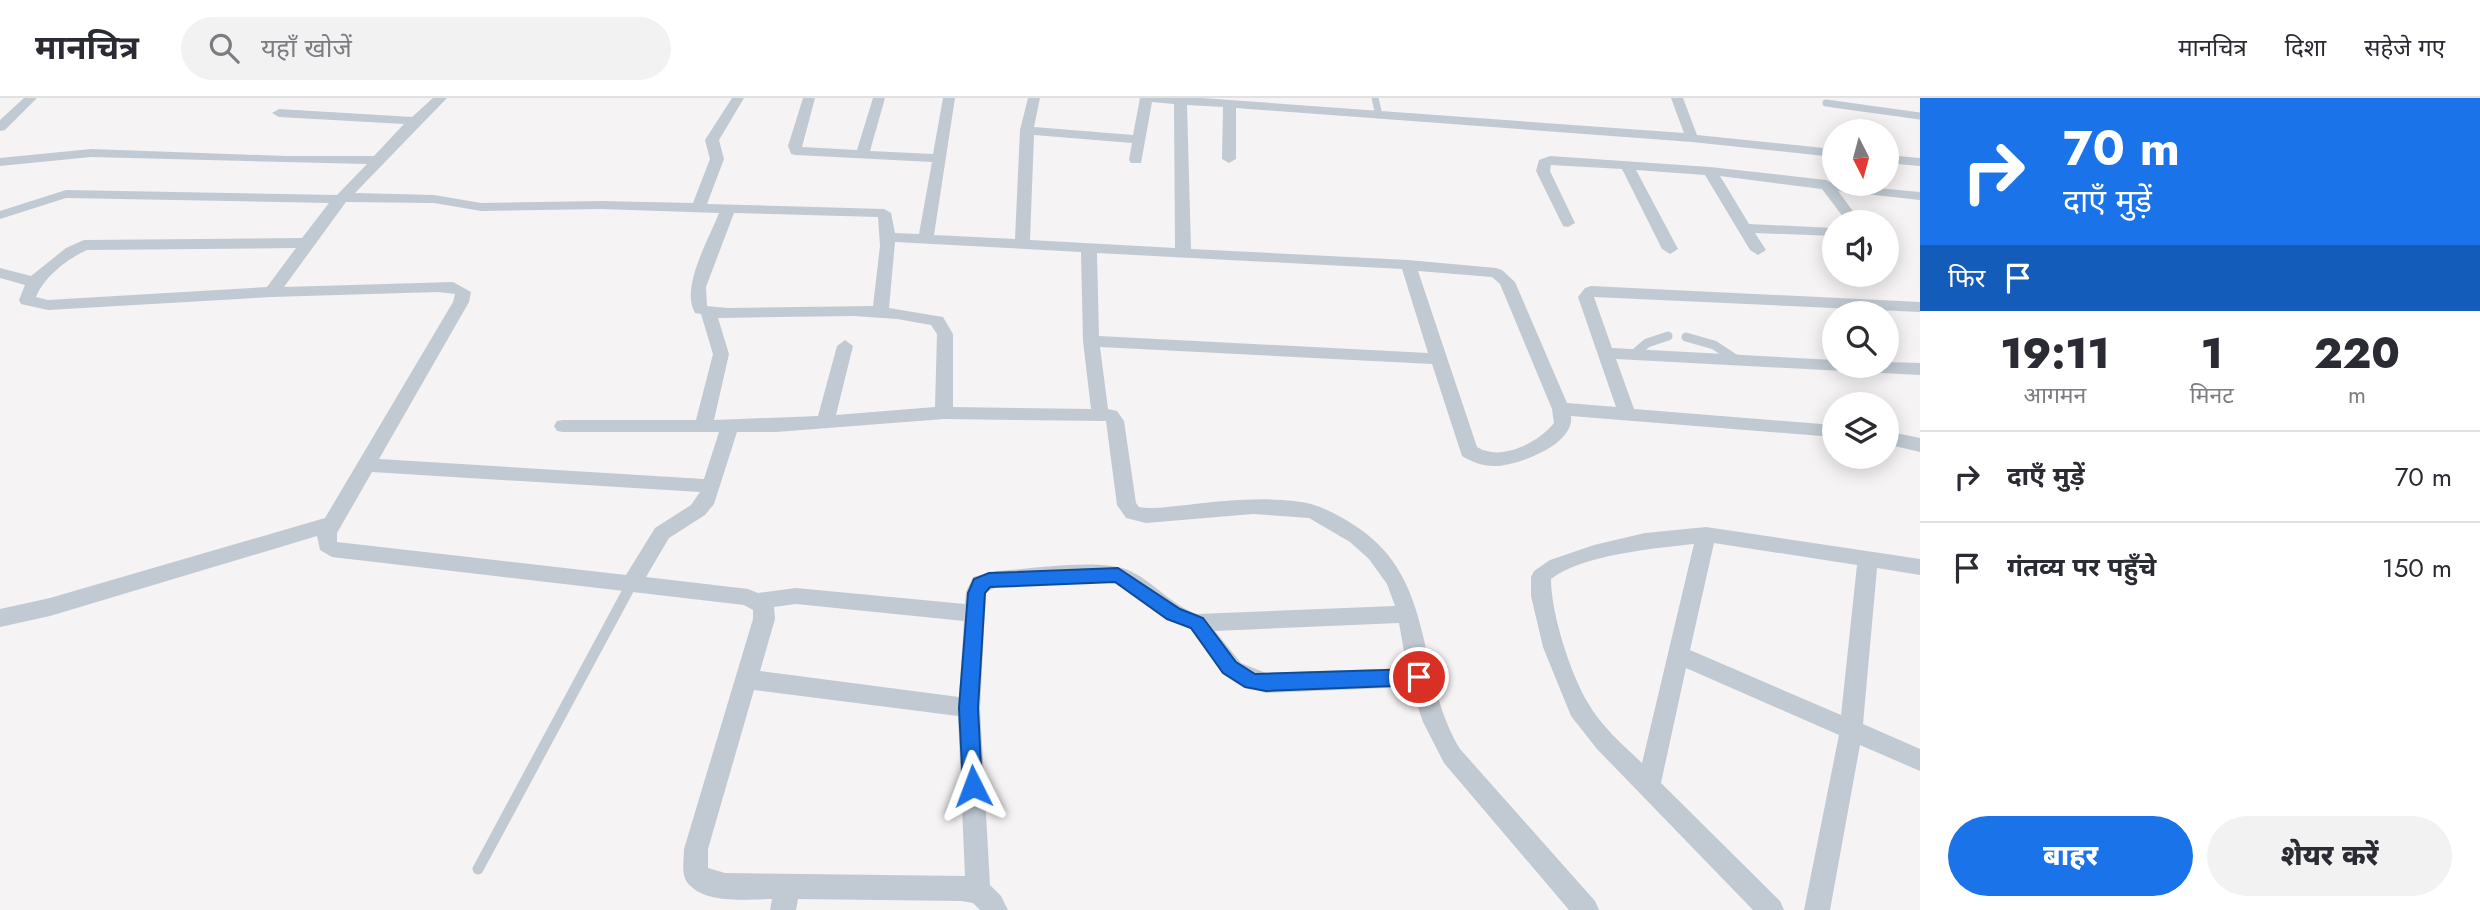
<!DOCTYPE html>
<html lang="hi">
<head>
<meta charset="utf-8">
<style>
	:root { --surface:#fff; --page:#f2f2f3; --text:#2b2b33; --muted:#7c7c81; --line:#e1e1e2; --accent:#1a73e8 }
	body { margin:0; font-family:Jost,"Noto Sans Devanagari",sans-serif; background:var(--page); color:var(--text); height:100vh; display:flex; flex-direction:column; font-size:26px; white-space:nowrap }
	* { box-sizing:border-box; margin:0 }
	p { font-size:23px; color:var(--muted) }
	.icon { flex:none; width:38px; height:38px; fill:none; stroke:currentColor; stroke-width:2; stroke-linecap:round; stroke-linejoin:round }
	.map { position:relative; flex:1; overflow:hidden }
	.panel { display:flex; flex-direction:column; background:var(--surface); width:560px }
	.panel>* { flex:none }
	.hud { background:#1a73e8; color:#fff; overflow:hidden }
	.needle { width:46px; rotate:174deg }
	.buttons { position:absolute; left:1822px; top:21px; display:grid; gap:14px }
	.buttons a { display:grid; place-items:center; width:77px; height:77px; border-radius:50%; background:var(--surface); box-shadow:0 4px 18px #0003; font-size:35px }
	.pin { position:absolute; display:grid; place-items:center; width:60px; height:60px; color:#fff; margin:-30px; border:4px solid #fff; border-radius:50%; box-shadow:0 2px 7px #0007 }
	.me { position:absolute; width:77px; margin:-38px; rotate:357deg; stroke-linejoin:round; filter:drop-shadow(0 0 5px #0008) }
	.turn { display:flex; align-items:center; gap:24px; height:147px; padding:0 28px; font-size:32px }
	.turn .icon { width:91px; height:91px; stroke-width:2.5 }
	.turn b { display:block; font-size:49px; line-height:60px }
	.then { display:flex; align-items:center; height:66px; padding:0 28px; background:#0003; gap:14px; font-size:26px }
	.eta { display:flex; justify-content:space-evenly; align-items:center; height:119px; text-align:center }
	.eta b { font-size:42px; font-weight:800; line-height:49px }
	.button { display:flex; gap:14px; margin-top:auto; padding:14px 28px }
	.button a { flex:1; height:80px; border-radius:42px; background:var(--accent); color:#fff; font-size:28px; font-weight:800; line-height:80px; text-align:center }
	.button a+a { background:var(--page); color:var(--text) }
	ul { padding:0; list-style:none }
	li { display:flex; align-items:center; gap:21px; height:91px; padding:0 28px; border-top:2px solid var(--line) }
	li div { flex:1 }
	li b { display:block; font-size:26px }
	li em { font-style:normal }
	header { display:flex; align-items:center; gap:42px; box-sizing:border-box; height:98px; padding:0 35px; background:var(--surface); border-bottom:2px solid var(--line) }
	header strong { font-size:33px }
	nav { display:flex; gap:38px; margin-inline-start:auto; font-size:24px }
	.search { width:490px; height:63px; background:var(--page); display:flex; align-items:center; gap:18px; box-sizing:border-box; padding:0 24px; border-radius:38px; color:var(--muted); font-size:26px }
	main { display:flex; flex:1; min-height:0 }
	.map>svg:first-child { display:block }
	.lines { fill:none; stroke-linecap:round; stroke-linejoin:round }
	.service-far2 { stroke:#c1cad2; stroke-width:7 }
	.service-far1 { stroke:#c1cad2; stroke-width:9 }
	.service { stroke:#c1cad2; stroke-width:11 }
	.minor { fill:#c1cad2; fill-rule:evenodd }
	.route { fill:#1a73e8; stroke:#114b97; stroke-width:2 }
</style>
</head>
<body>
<header>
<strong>मानचित्र</strong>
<div class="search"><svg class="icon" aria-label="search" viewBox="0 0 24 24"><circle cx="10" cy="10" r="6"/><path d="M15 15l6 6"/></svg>यहाँ खोजें</div>
<nav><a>मानचित्र</a><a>दिशा</a><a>सहेजे गए</a></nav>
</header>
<main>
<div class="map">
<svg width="1920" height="812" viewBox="0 0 1920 812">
	<rect width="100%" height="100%" fill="#f5f3f3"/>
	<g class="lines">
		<!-- service-far2 -->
		<g class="service-far2">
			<polyline points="1375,0 1379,17"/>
			<polyline points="1826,5 1920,18"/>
		</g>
		<!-- service-far1 -->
		<g class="service-far1">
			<polyline points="1686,239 1714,247 1737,262"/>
			<polyline points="1633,257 1647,245 1668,238"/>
		</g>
		<!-- service -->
		<polyline class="service" points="478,771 632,485"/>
		<!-- minor -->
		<g class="minor">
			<polygon points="24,0 37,0 5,32 0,33 0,22"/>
			<path d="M433,0H447L355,95L434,97L481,105L601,103L693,105L710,61L705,42L732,0H744L719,42L724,61L707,106L884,111L891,115L895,135L919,136L932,64L796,57L791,56L788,48L803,0H815L802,49L857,52L873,0H885L870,53L933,56L943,0H955L934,137L1015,141L1020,32L1028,0H1040L1034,29L1133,37L1140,0H1202L1684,35L1671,0H1683L1697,37L1834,51V59L1692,44L1236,10V61L1229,65L1222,61L1223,9L1187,7L1191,151L1408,162L1496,170L1502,172L1515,184L1567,305L1616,309L1578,199L1585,190L1591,188L1920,204V214L1594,199L1612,250L1834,262V268H1886V264L1920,265V277L1616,261L1634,311L1834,327V339L1571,318C1575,347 1517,368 1494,368C1482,368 1472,364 1462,358L1432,266L1100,249L1108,311L1117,313L1124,323L1136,405L1139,409C1154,412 1172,408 1187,407C1222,403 1259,399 1294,403C1318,405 1337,416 1357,429C1437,482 1415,576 1460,651L1595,803L1599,812H1569L1444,665L1423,624L1411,589L1266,595L1246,589L1226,578L1190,531L1165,520L1114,484L997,489L986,494L980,610L990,787L1001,798L1008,812H980L973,805L962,803L798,801L796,812H770L772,801C747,801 704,807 687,784C681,776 684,761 684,751L753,521V512L744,507L332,459L320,452L317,438L50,518L0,529V511L50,500L325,420L453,204L455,196L438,194L272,199L48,212L21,206L19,202L25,187L0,180V170L31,178L66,150L84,142L302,140L329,105L66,100L0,121V113L66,92L337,97L367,66L91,59L0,68V60L91,51L286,58H374L404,26L279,19L272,15L279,11L412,19ZM1152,4L1174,6L1175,150L1030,142L1034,37L1132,45L1129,62L1131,65H1141ZM346,104L434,105L481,113L601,111L719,115C709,141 680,190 695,215L701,216L713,256L696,322H563L557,323L554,328L557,333L563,334H719L704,381L379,361L469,204L471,194L453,184L284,189ZM734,115L878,119L880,148L873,208L727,210L707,208L706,189ZM895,144L1081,154L1083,243L1091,311L953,309V236L943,219L889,210ZM296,150L267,189L48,202L36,199C44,179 67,161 87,152ZM1097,155L1402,171L1428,255L1099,238ZM1418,173L1492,179L1500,186L1552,311L1554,325C1538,345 1501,364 1477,349ZM854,218L897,221L931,227L937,236L935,309L836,317L853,248L845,242L837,248L818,318L714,322L729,256L718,220ZM944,321L1106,323L1117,407L1126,420L1146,425L1253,416L1309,420L1350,444L1369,461L1387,486L1395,508L1197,516C1171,507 1153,483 1128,472C1099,460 1031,471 997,473L973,479L966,494L965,506L796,490L758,495L748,491L646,479L669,440L705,417L714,406L737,334H776ZM372,374L700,394L691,407L655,430L626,477L337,444V435ZM796,506L964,523L959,599L760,573L775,521L774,509ZM1399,525L1407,570L1266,575L1241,565L1215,533ZM754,592L958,618L965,778L725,775L708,770V751Z"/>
			<polygon points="1886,57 1920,60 1920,68 1886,65"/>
			<polygon points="1550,58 1710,69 1826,82 1834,86 1920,94 1920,102 1838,93 1861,124 1847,124 1822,91 1720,78 1749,126 1834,130 1834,138 1755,135 1766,152 1758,157 1750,152 1705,77 1636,72 1678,151 1670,156 1662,151 1622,71 1551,67 1550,73 1575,125 1568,129 1563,128 1536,73 1539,62"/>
			<polygon points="1886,333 1920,340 1920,354 1886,346"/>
			<path d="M1706,429L1920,461V477L1877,470L1863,626L1920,651V673L1860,647L1830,812H1804L1839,637L1686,570L1661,685L1780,803L1784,812H1753L1597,651L1571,618L1543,549L1531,498V479L1534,473L1550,462L1594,447L1645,435ZM1714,445L1857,467L1841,617L1690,552ZM1694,446L1642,665C1623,647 1601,628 1588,605C1570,575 1551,515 1551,481C1581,457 1656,450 1694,446Z"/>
		</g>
	</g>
	<!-- route -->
	<polygon class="route" points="1118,470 1180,511 1203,520 1236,564 1255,576 1419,571 1425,574 1428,579 1425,585 1419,587 1266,593 1245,589 1223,575 1191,530 1167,521 1115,484 990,489 985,495 978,610 982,688 980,695 973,697 966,695 963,688 959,610 968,495 974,481 989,475"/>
</svg>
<div class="buttons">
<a><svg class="needle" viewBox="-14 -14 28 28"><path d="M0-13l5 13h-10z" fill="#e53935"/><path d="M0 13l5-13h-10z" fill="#7c7c81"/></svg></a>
<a><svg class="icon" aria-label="sound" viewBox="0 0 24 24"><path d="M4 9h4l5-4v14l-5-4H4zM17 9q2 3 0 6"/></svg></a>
<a><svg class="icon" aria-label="search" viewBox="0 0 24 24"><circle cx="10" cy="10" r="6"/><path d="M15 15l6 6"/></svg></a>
<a><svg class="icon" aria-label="layers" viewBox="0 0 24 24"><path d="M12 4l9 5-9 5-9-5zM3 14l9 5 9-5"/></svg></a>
</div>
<div class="pin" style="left:1419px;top:579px;background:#d93025"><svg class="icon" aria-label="arrive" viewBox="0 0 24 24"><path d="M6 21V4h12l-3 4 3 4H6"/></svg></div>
<svg class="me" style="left:973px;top:688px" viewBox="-20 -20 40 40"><path d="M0-17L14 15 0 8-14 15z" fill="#1a73e8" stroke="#fff" stroke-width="4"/></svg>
</div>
<section class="panel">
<div class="hud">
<div class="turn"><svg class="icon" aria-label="right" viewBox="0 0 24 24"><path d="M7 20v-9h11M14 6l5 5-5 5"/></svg><div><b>70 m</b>दाएँ मुड़ें</div></div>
<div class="then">फिर<svg class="icon" aria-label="arrive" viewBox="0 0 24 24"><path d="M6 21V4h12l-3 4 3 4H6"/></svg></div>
</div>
<div class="eta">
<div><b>19:11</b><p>आगमन</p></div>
<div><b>1</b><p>मिनट</p></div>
<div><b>220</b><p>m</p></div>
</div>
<ul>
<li><svg class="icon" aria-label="right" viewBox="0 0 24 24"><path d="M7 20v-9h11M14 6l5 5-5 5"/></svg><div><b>दाएँ मुड़ें</b></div><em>70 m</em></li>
<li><svg class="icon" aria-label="arrive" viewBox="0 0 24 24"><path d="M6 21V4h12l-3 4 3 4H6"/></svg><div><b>गंतव्य पर पहुँचे</b></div><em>150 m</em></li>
</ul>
<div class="button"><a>बाहर</a><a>शेयर करें</a></div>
</section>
</main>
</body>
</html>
